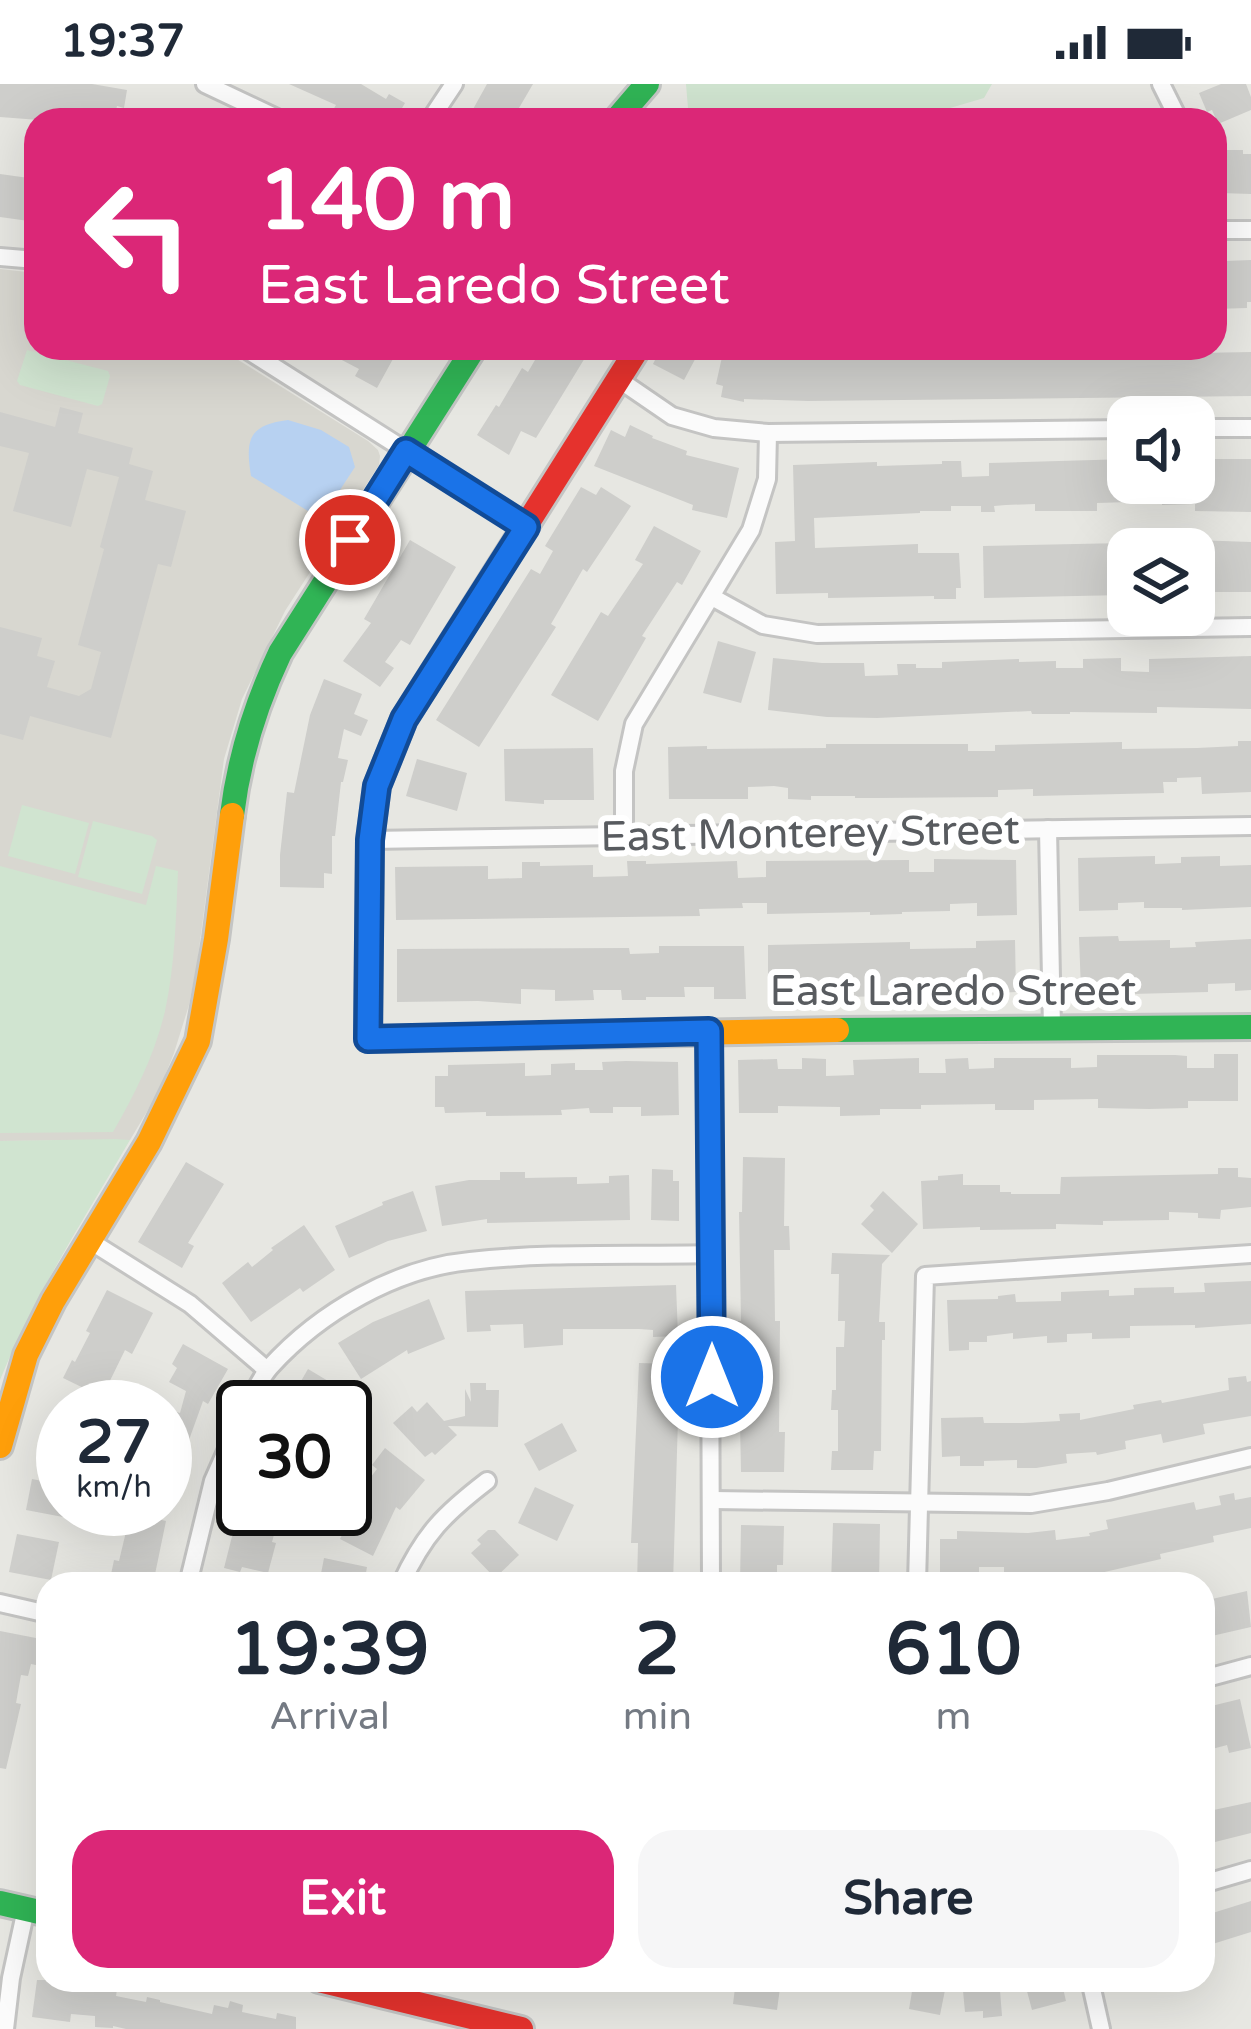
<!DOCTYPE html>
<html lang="en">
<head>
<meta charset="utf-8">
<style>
	:root { --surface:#fff; --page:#f6f6f7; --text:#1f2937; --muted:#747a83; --accent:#db2777 }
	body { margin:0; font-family:"Varela Round",sans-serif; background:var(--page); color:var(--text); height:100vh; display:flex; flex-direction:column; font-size:45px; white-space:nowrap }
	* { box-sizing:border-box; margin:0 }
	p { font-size:39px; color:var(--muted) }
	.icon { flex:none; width:66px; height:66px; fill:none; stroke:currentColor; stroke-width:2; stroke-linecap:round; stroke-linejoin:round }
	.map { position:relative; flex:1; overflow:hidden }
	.drawer { position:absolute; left:36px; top:1488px; width:1179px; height:420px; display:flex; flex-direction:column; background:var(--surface); border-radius:36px; box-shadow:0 12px 48px #0002 }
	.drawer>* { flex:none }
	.top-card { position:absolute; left:24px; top:24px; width:1203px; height:252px; border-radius:36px; box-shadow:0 12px 48px #0002; background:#db2777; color:#fff; overflow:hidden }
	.fabs { position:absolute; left:1107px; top:312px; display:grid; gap:24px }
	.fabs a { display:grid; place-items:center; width:108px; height:108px; border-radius:24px; background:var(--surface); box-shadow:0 12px 48px #0002; font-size:60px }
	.speed { position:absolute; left:36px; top:1296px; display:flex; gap:24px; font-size:60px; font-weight:700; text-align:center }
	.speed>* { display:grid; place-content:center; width:156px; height:156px; border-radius:50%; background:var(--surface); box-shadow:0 12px 48px #0002; line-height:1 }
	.speed small { font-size:30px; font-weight:400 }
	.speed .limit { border:6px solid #111; border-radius:18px; background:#fff; color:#111 }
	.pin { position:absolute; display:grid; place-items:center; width:102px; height:102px; color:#fff; margin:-51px; border:6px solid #fff; border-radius:50%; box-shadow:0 3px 12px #0007 }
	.me { position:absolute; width:132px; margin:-66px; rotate:0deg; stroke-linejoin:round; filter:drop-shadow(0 0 9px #0008) }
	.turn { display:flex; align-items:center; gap:42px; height:252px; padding:0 36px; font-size:54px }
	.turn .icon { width:156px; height:156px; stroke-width:2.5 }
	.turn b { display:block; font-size:84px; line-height:102px }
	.eta { display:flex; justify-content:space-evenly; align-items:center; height:204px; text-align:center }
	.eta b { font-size:72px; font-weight:700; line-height:84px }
	.cta { display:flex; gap:24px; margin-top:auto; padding:24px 36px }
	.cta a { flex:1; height:138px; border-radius:36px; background:var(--accent); color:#fff; font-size:48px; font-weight:700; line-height:138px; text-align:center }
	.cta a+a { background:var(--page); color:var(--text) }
	.status { display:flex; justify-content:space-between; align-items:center; height:84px; padding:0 60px; background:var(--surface); direction:ltr }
	.status svg { height:33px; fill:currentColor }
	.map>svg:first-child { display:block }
	.education { fill:#d8d7d0 }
	.green { fill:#d0e4d0 }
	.water { fill:#b7d1f1 }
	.building { fill:#cececb }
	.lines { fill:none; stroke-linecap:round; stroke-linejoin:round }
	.street-casing { stroke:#c4c4c3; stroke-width:22 }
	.fast-casing { stroke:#c4c5c4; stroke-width:30 }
	.slow-casing { stroke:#c4c5c4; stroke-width:30 }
	.jam-casing { stroke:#c4c5c4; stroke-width:30 }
	.street { stroke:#fbfbfb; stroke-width:16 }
	.fast { stroke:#30b455; stroke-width:24 }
	.slow { stroke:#ff9f0a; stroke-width:24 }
	.jam { stroke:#e5322d; stroke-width:24 }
	.route-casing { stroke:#114b97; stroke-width:30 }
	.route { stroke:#1a73e8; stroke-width:21 }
	.labels { text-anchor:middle; stroke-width:12; stroke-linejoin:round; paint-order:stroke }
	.street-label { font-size:42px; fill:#585b5f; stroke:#fff }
</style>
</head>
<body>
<div class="status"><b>19:37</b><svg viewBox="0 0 49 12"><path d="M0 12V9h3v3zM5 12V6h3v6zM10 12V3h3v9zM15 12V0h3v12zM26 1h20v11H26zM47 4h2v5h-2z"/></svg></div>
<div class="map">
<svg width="1251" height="1945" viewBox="0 0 1251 1945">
	<rect width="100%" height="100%" fill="#e7e7e2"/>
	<!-- education -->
	<polygon class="education" points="0,185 36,189 36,264 219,264 368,357 378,366 380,372 379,381 285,527 242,615 224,675 197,880 189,921 174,969 158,1009 130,1056 0,1057"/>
	<!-- green -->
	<g class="green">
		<polygon points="686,0 992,0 984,14 913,35 811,33 801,36 689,36"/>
		<polygon points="27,266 108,287 110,292 102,320 98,322 20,301 17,297"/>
		<polygon points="22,721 89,739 75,790 8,772"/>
		<polygon points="93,737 152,752 157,756 142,810 78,793"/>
		<path d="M0,782L146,821L156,782L178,787C176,834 175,881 165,927C155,970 135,1010 113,1048L0,1049Z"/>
		<path d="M116,1055L130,1056C84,1135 34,1212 0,1296V1057Z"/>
	</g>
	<!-- water -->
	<path class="water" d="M288,336L321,346L349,363L355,383L321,435L251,392C245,355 249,341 288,336Z"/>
	<!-- building -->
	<g class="building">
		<polygon points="0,0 92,0 127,6 124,24 117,22 114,36 74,31 73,36 39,32 39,36 0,33"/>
		<polygon points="289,0 361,0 386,15 389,10 405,19 395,36 350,36 333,26 336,21"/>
		<polygon points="487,0 533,0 512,36 467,36"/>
		<polygon points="1221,0 1246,0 1251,13 1251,26 1218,40 1212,26 1207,28 1199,9"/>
		<polygon points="1220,66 1243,66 1243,70 1251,70 1251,110 1220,109"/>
		<polygon points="0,90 36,95 36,138 0,133"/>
		<polygon points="1251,176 1251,218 1247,218 1247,224 1215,225 1215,184 1226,184 1226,177"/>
		<polygon points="319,264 399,264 377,304 355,292 359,285"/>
		<polygon points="542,264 591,264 536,354 521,347 509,371 477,351 496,321 499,323 522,284 528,288"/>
		<polygon points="661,264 701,264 684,296 653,280"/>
		<polygon points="724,264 762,270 763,264 935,264 977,267 1200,264 1200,269 1251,268 1251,312 808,317 744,315 744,318 721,313 723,302 716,300"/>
		<polygon points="60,323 83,329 78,349 133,364 129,380 153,387 145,416 186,427 171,483 158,480 111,654 30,632 23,656 0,650 0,543 42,554 37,572 55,577 47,603 79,612 91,605 101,568 78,561 104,465 100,463 119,393 87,385 71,443 13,427 29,369 0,362 0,328 55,343"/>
		<polygon points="630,341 653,352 652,354 687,367 686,371 739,384 727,434 692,426 693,421 594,382 611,346 625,353"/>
		<polygon points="1128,375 1128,399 1194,399 1194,375 1251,375 1251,428 1195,427 1195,420 1162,421 1162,417 1097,419 1097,427 1035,427 1035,420 1006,421 994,422 995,428 981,428 981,422 951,422 951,427 920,427 920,429 814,434 815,464 918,460 918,469 959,469 961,504 956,504 956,515 934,515 934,512 828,514 828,509 776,510 775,458 795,457 793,381 877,378 877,382 942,380 942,377 961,377 962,393 989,392 989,379"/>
		<polygon points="581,403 596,411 601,403 631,422 587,488 583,485 551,540 556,543 479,663 436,636 531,485 540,490 553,467 545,462"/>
		<polygon points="654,442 701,467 682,501 677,498 642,552 646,554 598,637 551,611 601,528 608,532 643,480 635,476"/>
		<polygon points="410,456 456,483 410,561 401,556 385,578 394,584 380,603 343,577 371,539 364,535"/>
		<polygon points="1194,456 1251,458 1251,508 1194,508"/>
		<polygon points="1124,459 1125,511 984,514 983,462"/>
		<polygon points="718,557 756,568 741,619 703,609"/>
		<polygon points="1251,572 1251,625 1157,623 1157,629 1070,628 1070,630 1032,630 1031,627 877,634 827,633 768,626 773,574 822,579 864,579 865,592 898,591 897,580 916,580 916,584 942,584 942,578 1019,575 1019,578 1056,577 1056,584 1083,584 1083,575 1121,574 1121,587 1149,588 1149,575"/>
		<polygon points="324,595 362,610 354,630 368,636 361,652 344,645 338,674 348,676 343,698 341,698 335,752 332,752 332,790 324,789 324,804 280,803 280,771 287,708 294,709 310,631"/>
		<polygon points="1238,657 1251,657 1251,708 1202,710 1201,693 1177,694 1177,698 1163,698 1164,709 1033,712 1033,705 998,706 998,713 877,714 855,714 855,712 811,712 811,716 788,715 788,704 774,702 748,703 748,715 669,715 668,663 707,662 707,665 826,664 826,660 968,660 968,667 995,667 995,661 1122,658 1122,665 1197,664 1238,662"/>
		<polygon points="593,664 594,716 544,716 544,720 505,717 504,665"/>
		<polygon points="417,675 467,689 457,727 406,712"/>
		<polygon points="1155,772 1155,780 1181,779 1181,773 1220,772 1220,782 1251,781 1251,823 1182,826 1182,824 1144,824 1144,818 1118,819 1118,826 1079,827 1078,774"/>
		<polygon points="934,775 1016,776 1017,831 977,832 977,819 950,820 950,827 902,828 902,830 870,831 870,828 767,830 767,819 742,819 743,824 699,825 700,832 396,836 395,783 488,782 488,795 522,794 522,778 540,778 540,782 593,781 593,793 628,792 627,777 646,777 646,780 737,777 738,794 766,793 766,777 909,776 909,788 934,788"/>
		<polygon points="1118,852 1119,857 1170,856 1170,864 1196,863 1195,858 1251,855 1251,906 1235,907 1235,899 1208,900 1208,908 1132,910 1081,907 1079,853"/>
		<polygon points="1015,856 1016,908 939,912 939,898 910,898 911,911 819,914 819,900 790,900 790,913 768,913 768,861 910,858 910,865 976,864 976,857"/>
		<polygon points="659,862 744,862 746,915 714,915 714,903 684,903 685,913 646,913 646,916 622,916 621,906 593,906 594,916 555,917 555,906 521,905 521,920 478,917 397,918 397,865 629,864 630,870 659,869"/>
		<polygon points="1214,970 1238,970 1238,1017 1188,1017 1188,1024 1149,1025 1098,1024 1098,1015 1034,1016 1034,1026 995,1026 995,1020 921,1021 921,1025 880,1025 880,1031 840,1032 840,1023 778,1022 778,1029 739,1029 738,976 777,975 778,985 802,985 802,974 826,975 826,992 854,991 853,976 919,974 919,989 946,989 945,975 968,974 969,985 994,984 994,974 1071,974 1071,984 1097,983 1097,971 1175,971 1187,972 1187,984 1214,984"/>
		<polygon points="626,977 678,978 679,1031 641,1032 641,1023 613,1023 613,1029 590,1029 589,1024 561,1026 562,1031 486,1032 486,1028 445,1029 444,1023 435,1023 435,992 448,992 448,981 525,979 525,992 551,991 551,980 575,979 575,986 603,986 602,978"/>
		<polygon points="743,1073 785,1074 784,1142 789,1142 790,1166 774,1166 775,1237 780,1237 779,1348 785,1348 784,1388 741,1388 738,1237 741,1237 739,1128 742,1128"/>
		<polygon points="186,1078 224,1100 188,1159 194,1162 182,1184 138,1158"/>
		<polygon points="1218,1084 1238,1084 1238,1093 1251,1094 1251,1123 1221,1126 1220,1135 1198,1134 1198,1129 1169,1128 1169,1136 1103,1137 1103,1141 1056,1140 1056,1145 980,1146 980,1143 923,1145 921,1097 938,1096 938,1092 963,1090 963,1101 1000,1101 1000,1108 1011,1108 1011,1110 1060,1110 1061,1093 1218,1090"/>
		<polygon points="652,1085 673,1086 673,1097 679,1097 679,1137 651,1136"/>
		<polygon points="500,1088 525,1088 525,1094 577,1093 577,1100 609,1099 609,1092 629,1091 630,1136 487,1139 487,1135 442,1142 435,1102 469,1096 500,1096"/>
		<polygon points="413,1107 427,1147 388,1157 349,1174 335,1142 383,1121 382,1118"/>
		<polygon points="883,1107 918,1140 892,1169 861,1140 874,1126 870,1122"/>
		<polygon points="304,1141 335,1186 303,1208 300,1204 251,1238 222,1199 248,1178 252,1183 273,1166 271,1164"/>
		<polygon points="832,1169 890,1171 882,1180 879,1238 885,1238 885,1256 882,1256 881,1367 874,1367 873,1386 831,1386 832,1367 838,1367 838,1326 831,1326 832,1306 836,1306 836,1263 844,1263 845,1237 838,1237 839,1190 831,1190"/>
		<polygon points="1251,1197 1251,1240 1195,1244 1195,1241 1130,1242 1130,1254 1092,1255 1092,1249 1067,1250 1067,1258 1047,1259 1047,1252 1013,1255 1013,1249 987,1252 987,1258 969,1258 969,1266 949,1267 947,1216 998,1215 998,1212 1015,1210 1016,1218 1061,1217 1061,1208 1109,1206 1109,1212 1134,1211 1134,1204 1174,1203 1174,1209 1205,1208 1204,1199"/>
		<polygon points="676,1201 678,1252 653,1253 653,1246 639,1245 563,1245 563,1261 524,1264 523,1240 490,1241 491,1247 467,1248 465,1207"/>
		<polygon points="107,1206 153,1229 132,1270 125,1266 102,1313 63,1294 72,1276 75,1278 90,1249 86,1247"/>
		<polygon points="429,1215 445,1255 408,1270 407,1266 361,1295 338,1259 373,1238"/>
		<polygon points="183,1260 228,1285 208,1320 203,1317 185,1367 181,1366 171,1414 165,1413 165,1324 180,1329 186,1307 169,1298 177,1284 172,1280"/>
		<polygon points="639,1279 675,1280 674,1335 678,1335 673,1500 637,1500 638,1459 631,1459"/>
		<polygon points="308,1285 345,1307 336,1323 286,1323"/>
		<polygon points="1246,1292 1247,1298 1251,1297 1251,1332 1203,1340 1205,1350 1163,1359 1161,1350 1125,1357 1126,1365 1097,1371 1096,1368 1066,1370 1067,1379 1036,1384 1017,1384 1017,1376 984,1377 984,1382 960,1382 960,1372 942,1373 941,1334 983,1333 984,1339 1023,1339 1060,1337 1059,1330 1080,1329 1080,1336 1134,1325 1133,1321 1161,1316 1162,1319 1229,1306 1228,1294"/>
		<polygon points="470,1299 486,1299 486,1306 499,1306 498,1343 448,1342 457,1351 435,1371 432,1368 425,1373 393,1339 412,1322 417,1328 427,1318 444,1337 465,1332 465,1305 471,1318"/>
		<polygon points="562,1339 577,1367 539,1387 524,1360"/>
		<polygon points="385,1364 425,1396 400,1426 396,1423 373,1472 340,1455 357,1421 372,1403 367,1398 377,1385 372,1381"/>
		<polygon points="32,1395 63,1401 63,1433 26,1426"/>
		<polygon points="535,1403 574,1421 557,1457 518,1439"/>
		<polygon points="1234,1409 1235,1416 1251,1413 1251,1444 1213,1452 1214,1458 1160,1470 1161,1475 1096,1490 1043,1496 1042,1488 1004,1489 1004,1483 979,1483 979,1495 940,1496 940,1455 957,1455 957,1447 1028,1449 1055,1446 1056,1456 1090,1452 1089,1449 1108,1445 1106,1436 1194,1418 1196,1426 1221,1421 1219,1412"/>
		<polygon points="239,1425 281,1425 272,1458 276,1459 268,1489 242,1483 240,1488 224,1484"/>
		<polygon points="149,1433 166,1437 153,1500 109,1500 114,1476 119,1477 129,1435 147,1440"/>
		<polygon points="833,1439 880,1440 879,1500 831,1500"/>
		<polygon points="741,1441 784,1442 783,1481 777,1481 777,1500 740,1500"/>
		<polygon points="488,1446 495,1446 519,1471 495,1494 471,1469 481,1460 477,1456"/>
		<polygon points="17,1450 59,1458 51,1496 9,1488"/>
		<polygon points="324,1474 367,1483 364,1500 319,1500"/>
		<polygon points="1247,1507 1251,1543 1203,1554 1203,1517"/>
		<polygon points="0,1547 41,1555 36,1581 31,1580 28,1592 21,1591 16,1619 21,1620 6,1685 0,1684"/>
		<polygon points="1240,1615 1251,1664 1229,1669 1227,1661 1212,1665 1203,1624"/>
		<polygon points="1251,1718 1251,1749 1203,1761 1203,1723 1207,1723 1209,1727"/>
		<polygon points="1251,1817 1251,1848 1203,1863 1203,1832"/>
		<polygon points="37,1896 104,1896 118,1899 116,1912 146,1918 147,1913 160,1916 160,1918 212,1930 214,1921 228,1924 230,1917 243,1921 242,1928 276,1935 277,1929 296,1933 296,1945 126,1945 113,1942 113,1944 95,1943 95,1932 71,1930 70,1938 32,1933"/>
		<polygon points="736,1896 772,1896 771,1903 780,1904 777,1926 733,1920"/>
		<polygon points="914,1896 947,1896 940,1931 909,1925"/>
		<polygon points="962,1896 1024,1896 1024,1902 1000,1907 1002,1932 983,1934 983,1927 965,1928"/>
		<polygon points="1024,1896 1061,1896 1066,1917 1032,1926"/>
	</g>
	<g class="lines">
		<!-- street casing -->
		<g class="street-casing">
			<g id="street">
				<polyline points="205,0 281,36"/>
				<polyline points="1161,0 1179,36"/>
				<polyline points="430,36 454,0"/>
				<polyline points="1215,146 1251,146"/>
				<polyline points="0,173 36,176"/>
				<polyline points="244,264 526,443"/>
				<polyline points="618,295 672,332 714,344 768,349 1128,345"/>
				<polyline points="1194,344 1251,344"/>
				<polyline points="712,513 763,541 817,550 1251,543"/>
				<polyline points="1048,745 1052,944"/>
				<polyline points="624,750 624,687 634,640 751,446 767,395 768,349"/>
				<polyline points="370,756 1251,742"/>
				<polyline points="709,947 711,1500"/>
				<polyline points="90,1157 190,1220 267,1286"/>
				<path d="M246,1323C254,1310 260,1294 270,1283C320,1228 396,1184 470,1177C550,1168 631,1172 711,1170"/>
				<polyline points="713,1416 1031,1420 1108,1407 1251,1373"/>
				<polyline points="188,1500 213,1397 243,1329"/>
				<path d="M401,1500C424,1450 444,1430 487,1397"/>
				<polyline points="917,1500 925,1192 1251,1170"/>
				<polyline points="0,1519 48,1530"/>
				<polyline points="1203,1595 1251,1582"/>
				<polyline points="1203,1800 1251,1786"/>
				<polyline points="1090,1896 1101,1945"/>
				<polyline points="5,1945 11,1894 26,1825"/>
			</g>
		</g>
		<!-- fast casing -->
		<g class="fast-casing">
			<g id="fast">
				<polyline points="616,36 647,0"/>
				<path d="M232,731C239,673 255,622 280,569L474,264"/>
				<polyline points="837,946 1251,943"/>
				<polyline points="0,1819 48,1830"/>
			</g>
		</g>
		<!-- slow casing -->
		<g class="slow-casing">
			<g id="slow">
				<polyline points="376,955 837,946"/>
				<polyline points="0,1362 26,1271 53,1217 149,1058 198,957 216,855 232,731"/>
			</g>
		</g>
		<!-- jam casing -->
		<g class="jam-casing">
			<g id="jam">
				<polyline points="376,955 368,955 370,756 377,702 404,635 638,264"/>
				<polyline points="319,1896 521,1945"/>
			</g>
		</g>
		<!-- street -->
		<use href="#street" class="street"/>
		<!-- fast -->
		<use href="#fast" class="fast"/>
		<!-- slow -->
		<use href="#slow" class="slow"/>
		<!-- jam -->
		<use href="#jam" class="jam"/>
	</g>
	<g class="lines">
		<!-- route casing -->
		<g class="route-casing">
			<polyline id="route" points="350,456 406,367 526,443 404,635 377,702 370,756 368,955 709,947 712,1293"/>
		</g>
		<!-- route -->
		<use href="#route" class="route"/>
	</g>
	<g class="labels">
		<!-- street labels -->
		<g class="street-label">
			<text transform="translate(810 748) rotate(-1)" y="15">East Monterey Street</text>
			<text x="953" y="921">East Laredo Street</text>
		</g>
	</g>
</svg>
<div class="fabs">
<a><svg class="icon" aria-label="sound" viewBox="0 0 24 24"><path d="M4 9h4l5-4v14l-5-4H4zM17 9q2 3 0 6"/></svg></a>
<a><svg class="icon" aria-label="layers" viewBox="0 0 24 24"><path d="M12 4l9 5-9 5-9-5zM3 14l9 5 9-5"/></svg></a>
</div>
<div class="speed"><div>27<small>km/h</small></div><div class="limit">30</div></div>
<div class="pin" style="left:350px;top:456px;background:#d93025"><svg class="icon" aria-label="arrive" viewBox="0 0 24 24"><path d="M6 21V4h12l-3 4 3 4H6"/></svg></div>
<svg class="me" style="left:712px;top:1293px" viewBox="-20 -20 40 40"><circle r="17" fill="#1a73e8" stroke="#fff" stroke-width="3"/><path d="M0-11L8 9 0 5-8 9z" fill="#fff"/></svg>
<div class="top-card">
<div class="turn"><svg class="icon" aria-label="left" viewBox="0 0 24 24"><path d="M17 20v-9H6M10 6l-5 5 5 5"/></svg><div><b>140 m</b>East Laredo Street</div></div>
</div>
<section class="drawer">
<div class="eta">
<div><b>19:39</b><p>Arrival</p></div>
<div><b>2</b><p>min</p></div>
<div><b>610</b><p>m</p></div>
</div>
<div class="cta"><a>Exit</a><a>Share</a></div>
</section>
</div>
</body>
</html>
